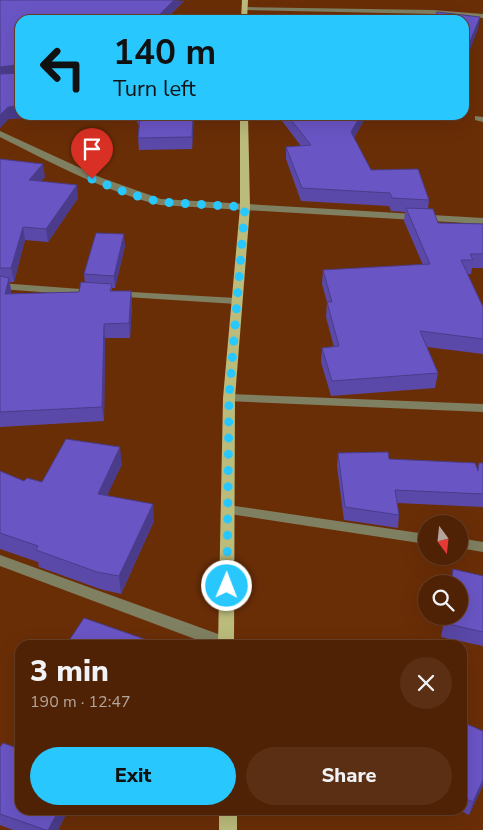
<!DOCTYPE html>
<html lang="en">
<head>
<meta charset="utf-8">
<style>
	:root { --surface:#502205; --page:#5a2f13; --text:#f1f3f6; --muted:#b4a49a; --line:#673f27; --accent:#28c8ff }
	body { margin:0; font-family:"Nunito Sans",sans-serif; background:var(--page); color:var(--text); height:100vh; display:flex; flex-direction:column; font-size:19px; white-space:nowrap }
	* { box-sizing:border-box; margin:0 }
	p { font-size:16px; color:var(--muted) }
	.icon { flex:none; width:28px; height:28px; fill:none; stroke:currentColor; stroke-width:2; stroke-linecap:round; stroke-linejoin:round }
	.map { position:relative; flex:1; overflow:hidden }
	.panel { position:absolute; left:15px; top:640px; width:452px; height:175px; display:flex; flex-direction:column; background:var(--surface); border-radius:15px; box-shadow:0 5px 20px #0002,0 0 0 1px var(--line) }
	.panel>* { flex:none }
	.guide { position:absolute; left:15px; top:15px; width:454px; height:105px; border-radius:15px; box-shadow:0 5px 20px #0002,0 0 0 1px var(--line); background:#28c8ff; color:#111; overflow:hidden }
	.needle { width:32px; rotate:165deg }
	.tools { position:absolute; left:418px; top:515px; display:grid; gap:10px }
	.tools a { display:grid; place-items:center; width:50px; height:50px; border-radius:50%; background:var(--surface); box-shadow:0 5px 20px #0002,0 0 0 1px var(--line); font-size:25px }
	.pin { position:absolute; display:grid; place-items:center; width:42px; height:42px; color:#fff; margin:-51px -21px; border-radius:50% 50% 50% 0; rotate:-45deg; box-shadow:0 0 5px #0007 }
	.pin .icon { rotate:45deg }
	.me { position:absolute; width:55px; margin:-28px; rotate:1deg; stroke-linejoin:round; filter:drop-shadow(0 0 4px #0008) }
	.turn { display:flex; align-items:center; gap:18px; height:105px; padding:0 15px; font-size:22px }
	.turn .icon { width:65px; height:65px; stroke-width:2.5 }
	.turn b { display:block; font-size:35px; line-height:42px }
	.round { display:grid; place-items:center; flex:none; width:52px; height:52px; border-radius:26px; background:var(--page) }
	.overview { display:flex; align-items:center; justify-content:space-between; height:85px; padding:0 15px }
	h1 { font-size:30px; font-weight:800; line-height:38px }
	.cta { display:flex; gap:10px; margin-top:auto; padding:10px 15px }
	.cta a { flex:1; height:58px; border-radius:30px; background:var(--accent); color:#111; font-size:20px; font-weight:800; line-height:58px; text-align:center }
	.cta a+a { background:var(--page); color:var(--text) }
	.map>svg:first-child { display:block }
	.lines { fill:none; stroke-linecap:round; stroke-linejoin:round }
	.minor { fill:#7f7f61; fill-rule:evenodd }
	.major { fill:#bbbb7b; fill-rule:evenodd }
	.wall { fill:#5b49a9 }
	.shaded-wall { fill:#4a3c8a }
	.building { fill:#6a55c5; stroke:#4a3c8a }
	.route { stroke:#28c8ff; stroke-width:9; stroke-dasharray:0 16.2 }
</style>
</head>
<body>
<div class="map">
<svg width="483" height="830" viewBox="0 0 483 830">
	<rect width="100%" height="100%" fill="#6a2e07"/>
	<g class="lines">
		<!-- minor -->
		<g class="minor">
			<polygon points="245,7 433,10 483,14 483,18 433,14 243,10 242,9"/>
			<polygon points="475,116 483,117 483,122 475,120"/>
			<path d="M0,131L102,178L161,199L483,218V224L160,205C104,191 52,163 0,137Z"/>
			<polygon points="0,283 94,290 99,293 94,296 0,289"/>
			<polygon points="114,291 236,298 241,301 236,304 110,296 109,294 110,292"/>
			<polygon points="229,394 483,404 483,412 225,401 223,398"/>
			<polygon points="228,505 426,534 426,544 223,513 221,510 223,507"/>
			<polygon points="459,538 483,542 483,552 459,548"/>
			<polygon points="0,555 232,639 234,644 211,645 0,566"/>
		</g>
		<!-- major -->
		<g class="major">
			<polygon points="242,0 248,0 247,20 241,20"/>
			<polygon points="240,115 248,115 250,207 235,398 234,645 218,645 223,398 240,207"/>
			<rect x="219" y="810" width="18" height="20"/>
		</g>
	</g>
	<!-- wall -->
	<g class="wall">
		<polygon points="0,0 184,1 165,20 20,20 20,68 17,68 20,115 26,115 26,118 9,119"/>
		<polygon points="134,115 194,115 192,149 139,150 138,138 139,126"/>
		<polygon points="279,115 367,115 354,138 371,170 429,200 428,209 438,223 483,224 483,268 472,268 471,274 467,274 483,307 483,354 427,347 438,373 435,388 331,396 321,362 322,348 334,347 326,317 327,302 322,284 323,270 423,265 404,221 405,212 391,211 389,206 301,201 286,159 286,147 301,146 279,117"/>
		<polygon points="0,159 45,177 41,181 78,198 48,242 25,240 14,282 10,282 11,292 11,294 79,292 85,283 84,274 125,246 115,288 112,288 112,291 131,291 132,305 130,338 105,338 104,421 0,427"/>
		<polygon points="338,453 478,469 479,463 483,463 483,507 397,503 399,515 398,528 344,520 337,466"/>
		<polygon points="122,464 107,495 154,521 121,594 100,589 39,567 38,562 0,549 0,471 24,481 42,482"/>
		<polygon points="483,576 483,646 441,637 445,616"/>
		<polygon points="462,722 483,785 469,815 459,810 462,810"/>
		<polygon points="0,747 20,810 68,810 58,830 13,830 0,825"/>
	</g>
	<!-- shaded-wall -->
	<g class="shaded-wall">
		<polygon points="174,0 184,1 165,20 154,20"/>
		<polygon points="480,17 478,29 464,65 464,56"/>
		<polygon points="16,65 18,76 0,79 0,67"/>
		<polygon points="20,106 20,115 26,115 26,118 9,119 0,128 0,115 8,107"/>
		<polygon points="193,115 194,115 192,149 192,137"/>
		<polygon points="361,115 367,115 350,144 351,132"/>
		<polygon points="43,164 45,177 30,193 29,180"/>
		<polygon points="77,185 78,198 48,242 46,229"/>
		<polygon points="23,227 25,240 14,282 11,268"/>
		<polygon points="124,234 125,246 115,288 114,276"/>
		<polygon points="9,278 11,292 7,308 5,294"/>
		<polygon points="131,291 132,305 130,338 129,323"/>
		<polygon points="104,324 105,338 104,421 102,407"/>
		<polygon points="120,447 122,464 100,511 98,494"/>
		<polygon points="153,504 154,521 121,594 119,576"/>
		<polygon points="483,780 483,785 469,815 473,802"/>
		<polygon points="59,810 68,810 58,830 48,830"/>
	</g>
	<!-- building -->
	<g class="building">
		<polygon points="0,0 174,0 154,20 20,20 20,57 15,57 16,65 0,67"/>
		<polygon points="437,12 480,17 464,56 464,20 433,20"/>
		<polygon points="18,73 20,82 20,106 8,107 0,115 0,74"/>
		<polygon points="138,115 193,115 192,137 138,138 140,118"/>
		<polygon points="287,115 361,115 351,132 371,170 418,169 429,200 392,198 390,193 302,188 286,147 311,145"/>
		<polygon points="0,159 43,164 29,180 77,185 46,229 23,227 11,268 0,268"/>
		<polygon points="406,208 433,209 438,223 483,224 483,254 470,254 473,260 461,260 483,307 483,339 420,331 438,373 332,381 322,348 339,346 327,302 332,302 323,270 430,264"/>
		<polygon points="96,233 124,234 114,276 84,274"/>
		<polygon points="0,276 9,278 5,294 79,292 81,282 112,284 110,291 131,291 129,323 104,324 102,407 0,412"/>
		<polygon points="66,439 120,447 98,494 153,504 119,576 97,572 36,550 38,546 0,533 0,471 24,481 27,478 42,482"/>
		<polygon points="388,452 389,459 475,463 478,471 479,463 483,463 483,494 395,490 399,515 345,507 338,453"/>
		<polygon points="453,569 483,576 483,632 444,623 445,616 459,616 459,584 451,584"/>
		<polygon points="84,618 150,641 148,645 66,645"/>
		<polygon points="462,722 483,731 483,780 473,802 462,797"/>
		<polygon points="3,743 20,749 20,810 59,810 48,830 46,830 0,814 0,747"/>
	</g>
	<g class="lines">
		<!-- route -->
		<polyline class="route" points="92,179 130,194 160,202 245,207 229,398 227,586"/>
	</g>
</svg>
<div class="tools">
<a><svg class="needle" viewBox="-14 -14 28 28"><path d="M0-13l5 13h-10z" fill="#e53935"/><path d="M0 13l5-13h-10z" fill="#b4a49a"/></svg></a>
<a><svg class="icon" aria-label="search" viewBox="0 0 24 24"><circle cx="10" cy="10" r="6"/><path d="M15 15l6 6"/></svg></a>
</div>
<div class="pin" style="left:92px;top:179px;background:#d93025"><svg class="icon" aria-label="arrive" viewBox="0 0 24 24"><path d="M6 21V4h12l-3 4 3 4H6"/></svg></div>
<svg class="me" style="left:227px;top:586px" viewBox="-20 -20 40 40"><circle r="17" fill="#28c8ff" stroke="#fff" stroke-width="3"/><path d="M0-11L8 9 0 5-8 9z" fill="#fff"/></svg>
<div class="guide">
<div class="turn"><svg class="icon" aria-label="left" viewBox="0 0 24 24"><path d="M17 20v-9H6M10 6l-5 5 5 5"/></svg><div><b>140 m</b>Turn left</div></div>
</div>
<section class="panel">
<div class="overview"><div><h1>3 min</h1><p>190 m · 12:47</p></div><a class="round"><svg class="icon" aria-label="close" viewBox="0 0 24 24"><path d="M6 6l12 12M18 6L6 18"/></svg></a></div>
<div class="cta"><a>Exit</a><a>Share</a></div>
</section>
</div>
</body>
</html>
